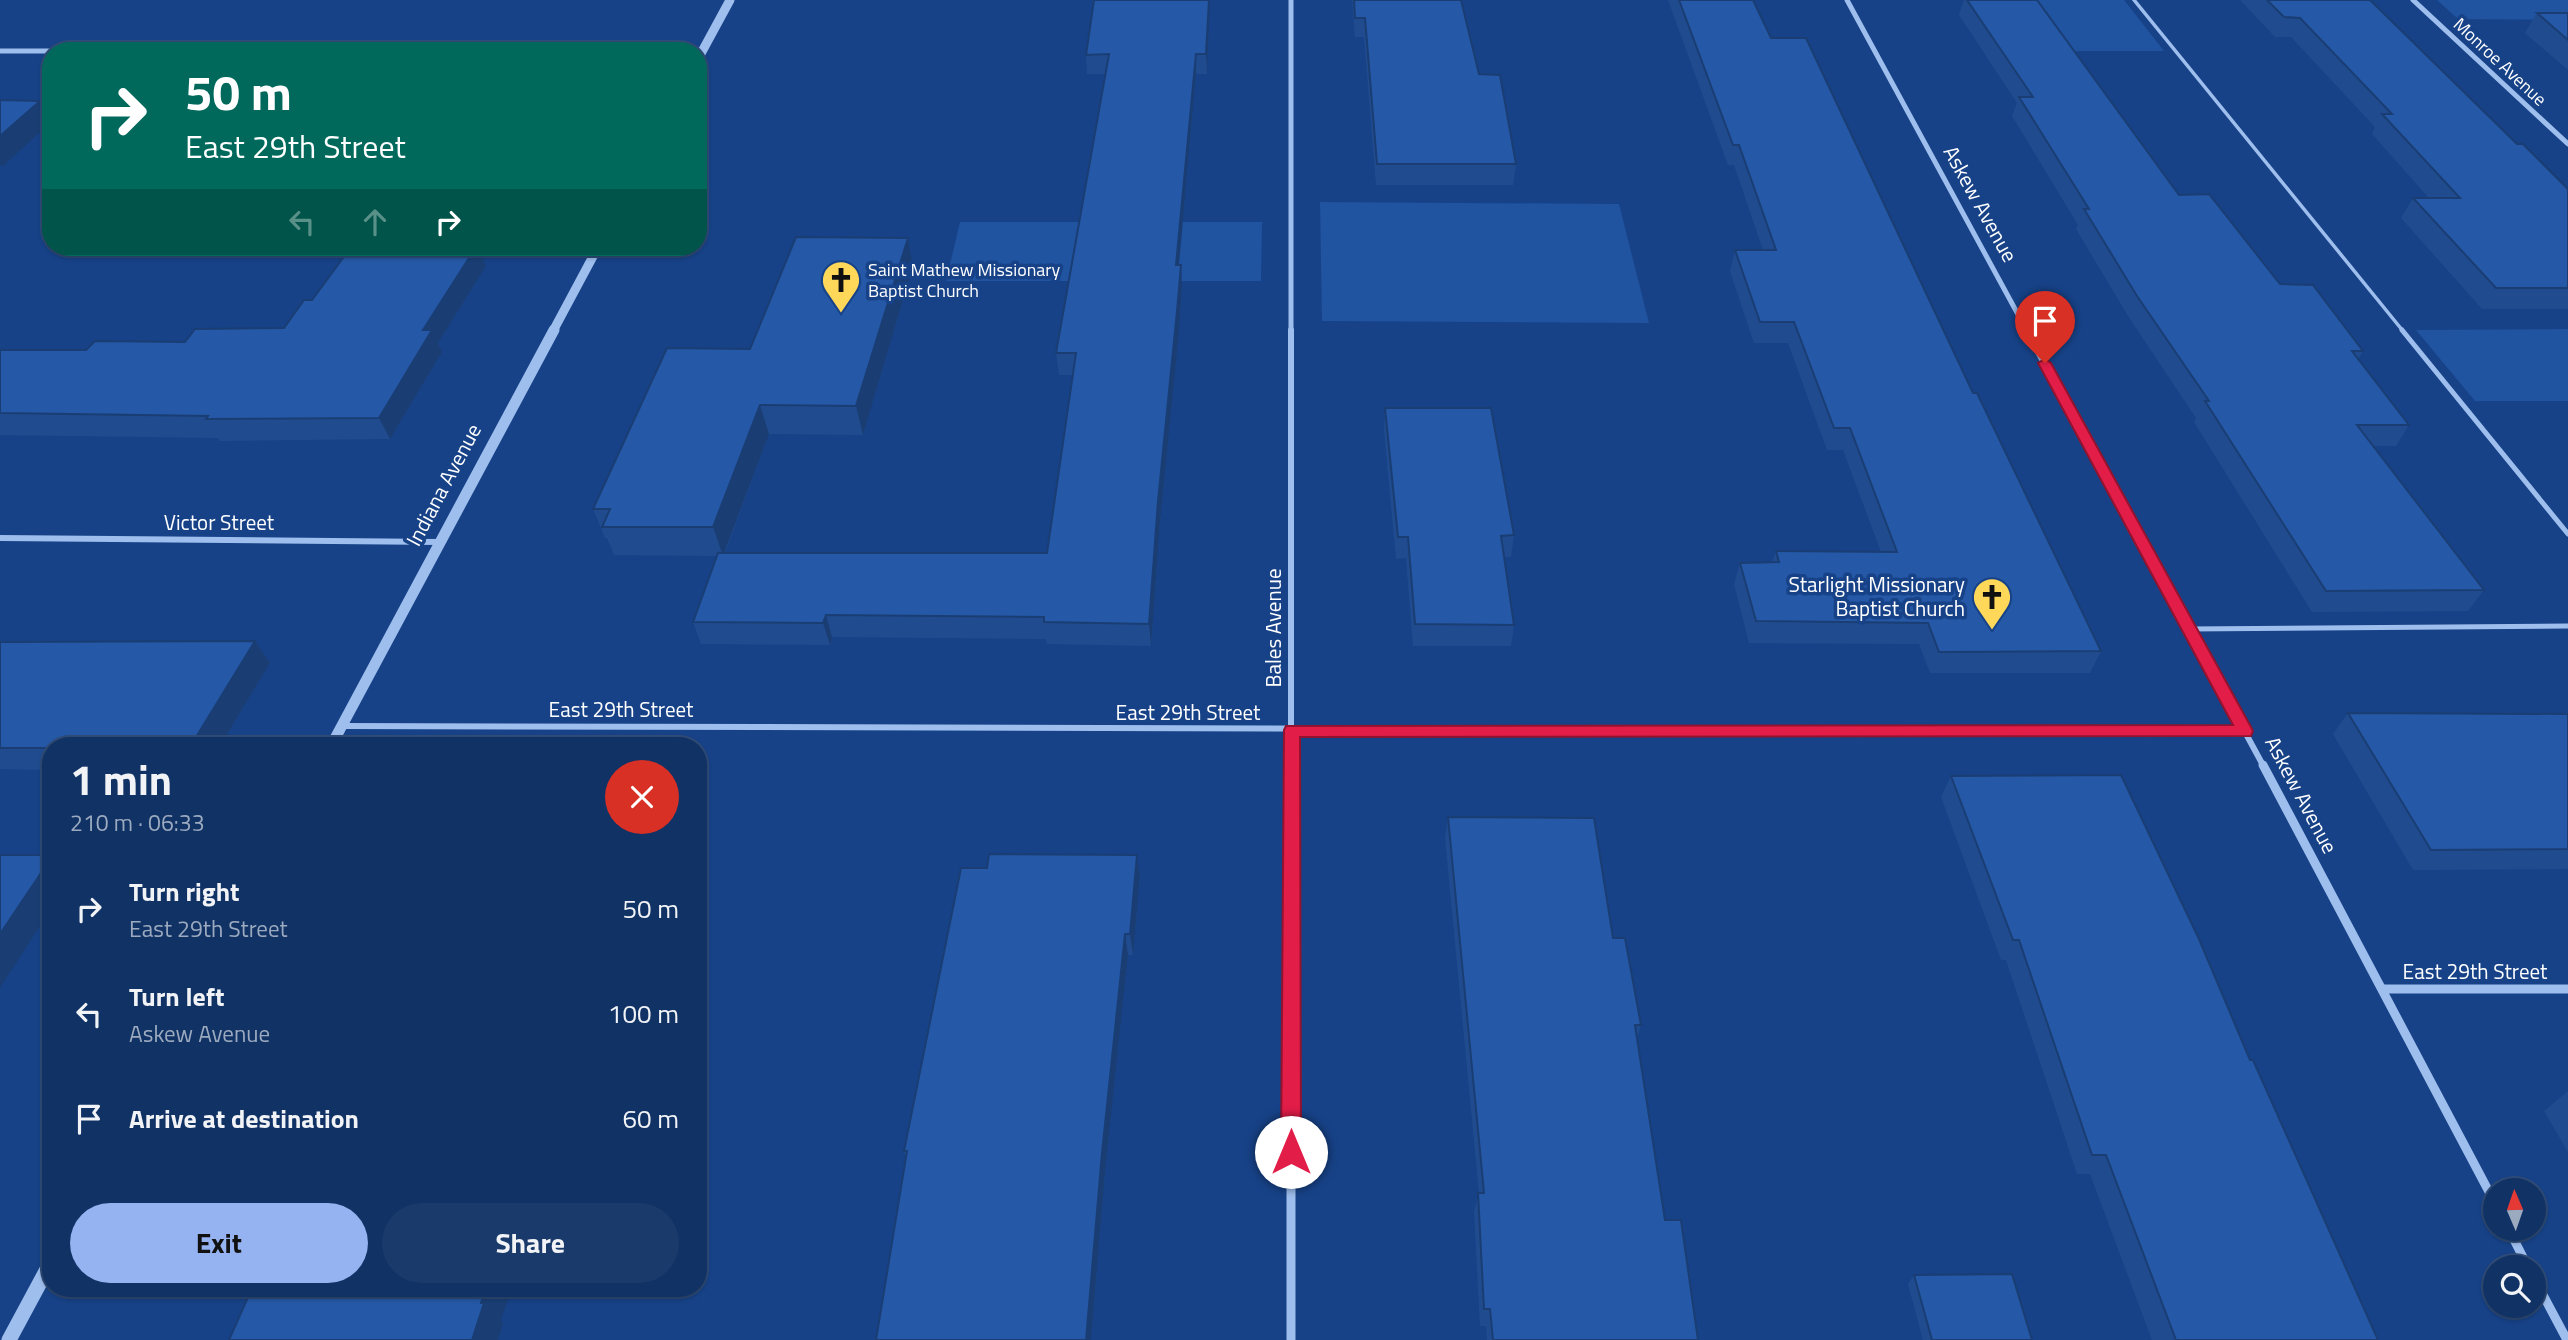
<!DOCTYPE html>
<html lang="en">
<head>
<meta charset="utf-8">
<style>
	:root { --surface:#113265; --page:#1a3a6b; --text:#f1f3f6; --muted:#9caabf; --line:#304d79; --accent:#95b2f1 }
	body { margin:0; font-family:"Titillium Web",sans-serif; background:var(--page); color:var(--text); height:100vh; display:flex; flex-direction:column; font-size:26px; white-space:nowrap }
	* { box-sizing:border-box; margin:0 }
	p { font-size:23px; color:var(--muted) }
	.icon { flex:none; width:38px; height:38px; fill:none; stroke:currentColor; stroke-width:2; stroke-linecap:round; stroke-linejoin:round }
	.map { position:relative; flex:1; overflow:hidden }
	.panel { position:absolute; left:42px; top:737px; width:665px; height:560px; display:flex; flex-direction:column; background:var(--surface); border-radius:28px; box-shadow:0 2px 5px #0004,0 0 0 2px var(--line) }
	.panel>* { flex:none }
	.hud { position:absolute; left:42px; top:42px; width:665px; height:214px; border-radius:28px; box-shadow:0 2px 5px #0004,0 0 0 2px var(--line); background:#00695c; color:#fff; overflow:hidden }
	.needle { width:46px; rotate:358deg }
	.buttons { position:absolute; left:2483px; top:1178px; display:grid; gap:14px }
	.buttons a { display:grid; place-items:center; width:63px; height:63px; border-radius:50%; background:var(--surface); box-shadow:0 2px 5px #0004,0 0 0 2px var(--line); font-size:35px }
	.pin { position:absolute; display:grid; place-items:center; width:60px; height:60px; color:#fff; margin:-72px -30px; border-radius:50% 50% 50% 0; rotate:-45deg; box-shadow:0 0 7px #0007 }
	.pin .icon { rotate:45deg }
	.me { position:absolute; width:77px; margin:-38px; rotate:0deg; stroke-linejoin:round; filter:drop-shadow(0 0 5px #0008) }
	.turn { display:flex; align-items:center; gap:24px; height:147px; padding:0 28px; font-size:32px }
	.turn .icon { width:91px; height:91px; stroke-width:2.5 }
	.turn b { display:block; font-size:49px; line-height:60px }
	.lanes { display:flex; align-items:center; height:66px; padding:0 28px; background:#0003; justify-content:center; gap:35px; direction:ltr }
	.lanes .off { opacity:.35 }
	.round { display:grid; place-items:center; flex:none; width:74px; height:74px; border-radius:37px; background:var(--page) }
	.head { display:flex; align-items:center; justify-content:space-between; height:119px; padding:0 28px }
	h1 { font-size:42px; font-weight:700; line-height:52px }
	.primary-button { display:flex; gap:14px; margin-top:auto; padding:14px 28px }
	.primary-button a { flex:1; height:80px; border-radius:42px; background:var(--accent); color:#111; font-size:28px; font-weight:700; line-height:80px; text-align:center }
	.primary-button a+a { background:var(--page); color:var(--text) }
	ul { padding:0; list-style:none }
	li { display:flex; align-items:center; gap:21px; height:105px; padding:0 28px }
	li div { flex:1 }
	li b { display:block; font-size:26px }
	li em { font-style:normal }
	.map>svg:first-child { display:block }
	.green { fill:#2053a0 }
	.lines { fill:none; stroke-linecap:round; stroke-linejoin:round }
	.service-far1 { stroke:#9ebeed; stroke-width:3.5 }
	.service { stroke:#9ebeed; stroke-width:5 }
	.minor-far2 { stroke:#9ebeed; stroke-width:5 }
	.minor-far1 { stroke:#9ebeed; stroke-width:6 }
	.minor { stroke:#9ebeed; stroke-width:9 }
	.tertiary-far2 { stroke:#9ebeed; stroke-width:9 }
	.tertiary-far1 { stroke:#9ebeed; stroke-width:11 }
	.tertiary { stroke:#9ebeed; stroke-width:15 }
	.wall { fill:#204c8f }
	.shaded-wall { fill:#1a3e74 }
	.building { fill:#2558a6; stroke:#1a3e74; stroke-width:2 }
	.route { fill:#e11d48; stroke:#92132f; stroke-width:2 }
	.labels { text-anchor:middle; stroke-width:7; stroke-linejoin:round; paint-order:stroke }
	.far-street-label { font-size:18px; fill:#fff; stroke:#174287 }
	.far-poi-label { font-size:18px; fill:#fff; stroke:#174287; text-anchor:start }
	.street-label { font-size:21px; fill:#fff; stroke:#174287 }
	.poi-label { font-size:21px; fill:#fff; stroke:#174287; text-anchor:end }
</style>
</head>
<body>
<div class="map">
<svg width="2568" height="1340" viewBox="0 0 2568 1340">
	<rect width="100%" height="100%" fill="#174287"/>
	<!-- green -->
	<g class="green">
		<polygon points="2024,0 2124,0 2164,51 2058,51"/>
		<polygon points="2437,0 2568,0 2568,20 2458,19"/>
		<polygon points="1320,202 1619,204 1649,323 1322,321"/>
		<polygon points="960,222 1262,222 1261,281 946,281"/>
		<polygon points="2568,329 2568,401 2475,401 2416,330"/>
	</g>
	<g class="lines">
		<!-- service-far1 -->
		<polyline class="service-far1" points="2134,0 2403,331"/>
		<!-- service -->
		<g class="service">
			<polyline points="2402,330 2568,534"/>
			<polyline points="2189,629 2568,626"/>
		</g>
		<!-- minor-far2 -->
		<g class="minor-far2">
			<polyline points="1291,0 1291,331"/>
			<polyline points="1847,0 2027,331"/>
			<polyline points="2413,0 2568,144"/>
			<polyline points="0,51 51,51"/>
		</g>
		<!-- minor-far1 -->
		<g class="minor-far1">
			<polyline points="1291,330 1291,767"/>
			<polyline points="2026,330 2264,767"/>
			<polyline points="0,538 439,542"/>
			<polyline points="342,726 2245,731"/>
		</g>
		<!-- minor -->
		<g class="minor">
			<polyline points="1291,765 1291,1340"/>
			<polyline points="2263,765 2496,1205"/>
			<polyline points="2382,989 2568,989"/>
			<polyline points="2508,1228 2528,1267"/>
			<polyline points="2534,1278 2567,1340"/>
		</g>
		<!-- tertiary-far2 -->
		<g class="tertiary-far2">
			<polyline points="698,59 730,0"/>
			<polyline points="553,331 598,247"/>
		</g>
		<!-- tertiary-far1 -->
		<polyline class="tertiary-far1" points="331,746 554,330"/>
		<!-- tertiary -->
		<polyline class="tertiary" points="9,1340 51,1262"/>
	</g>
	<!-- wall -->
	<g class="wall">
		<polygon points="1210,0 1207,74 1196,74 1179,265 1182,286 1179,332 1160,523 1151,646 1047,644 1046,639 832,637 830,645 701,644 693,622 717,556 614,555 607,538 605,538 593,509 750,349 908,238 913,266 863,435 769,434 725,553 1047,553 1073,375 1059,375 1056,353 1105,74 1087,74 1086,55"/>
		<polygon points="1352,0 1461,0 1479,74 1516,164 1513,185 1376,185 1364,37 1355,37"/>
		<polygon points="1668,0 1753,0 1771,38 1973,393 2101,651 2090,673 1930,673 1919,644 1749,643 1734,584 1740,563 1772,562 1776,551 1881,552 1843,450 1827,450 1788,343 1754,343 1730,271 1735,250 1763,250 1734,165 1728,165"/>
		<polygon points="1964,0 2037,0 2179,195 2280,284 2363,351 2358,360 2409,425 2396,446 2373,446 2484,590 2468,611 2312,612 2194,422 2196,418 2128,316 2076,229 2078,225 2012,116 2017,103 1959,15"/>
		<polygon points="2240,0 2370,0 2517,144 2568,189 2568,309 2482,309 2401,218 2413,198 2429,198 2372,134 2375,127 2291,37 2275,37"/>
		<polygon points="2537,13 2568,13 2568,70 2525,33"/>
		<polygon points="351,247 477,247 486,266 438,343 442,352 390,439 220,441 218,438 0,435 0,350 86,350 185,342 284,328 312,300"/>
		<polygon points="1385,408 1514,535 1511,557 1504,557 1514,625 1511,646 1413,646 1406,558 1396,559 1384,430"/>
		<polygon points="255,641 270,663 220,746 51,746 51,770 0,769 0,642"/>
		<polygon points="2348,713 2568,714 2568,869 2413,870 2333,734"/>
		<polygon points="1951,776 2250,1060 2378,1340 2152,1340 2090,1174 2077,1174 2006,960 2001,960 1941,797"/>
		<polygon points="1448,817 1613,938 1641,1025 1637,1038 1665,1220 1698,1340 1487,1340 1486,1326 1480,1326 1474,1211 1479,1193 1445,838"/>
		<polygon points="1137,855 1140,876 1133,955 1128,955 1105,1172 1091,1340 876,1340 906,1157 904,1151 987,868"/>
		<polygon points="2568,1091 2568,1152 2544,1111"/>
		<polygon points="1914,1275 2032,1340 1923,1340 1908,1284"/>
	</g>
	<!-- shaded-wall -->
	<g class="shaded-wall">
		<polygon points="1209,0 1210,0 1207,74 1206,54"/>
		<polygon points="1196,54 1196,74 1177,286 1176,265"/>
		<polygon points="40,101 51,119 51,122 2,167 0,164 0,136"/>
		<polygon points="908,238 913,266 863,435 856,406"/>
		<polygon points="476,247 477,247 486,266 438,343 442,352 390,439 379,418 423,330"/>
		<polygon points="1181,265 1182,286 1179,332 1160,523 1151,646 1149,624 1158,501"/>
		<polygon points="760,405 769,434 723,556 713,527"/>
		<polygon points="826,615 832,637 830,645 823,623"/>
		<polygon points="255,641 270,663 220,746 196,746 193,742"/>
		<polygon points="1137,855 1140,876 1133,955 1130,934"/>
		<polygon points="51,858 51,909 0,988 0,934"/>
		<polygon points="1125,934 1128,955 1105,1172 1091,1340 1086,1340 1102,1153"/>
		<polygon points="486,1288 512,1288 501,1320 503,1323 498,1340 472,1340 481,1303"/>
	</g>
	<!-- building -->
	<g class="building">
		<polygon points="1094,0 1209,0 1206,54 1196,54 1176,265 1181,265 1177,311 1158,501 1149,624 1044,622 1044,617 826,615 823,623 693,622 718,553 1047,553 1076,353 1056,353 1109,54 1086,55"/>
		<polygon points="1354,0 1461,0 1479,74 1500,75 1516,164 1377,164 1365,18 1355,18"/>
		<polygon points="1679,0 1753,0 1771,38 1806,38 1973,393 1977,393 2101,651 1939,652 1928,623 1756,621 1740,563 1779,562 1776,551 1897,552 1850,428 1834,428 1794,322 1760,322 1735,250 1776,250 1739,145 1733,145"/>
		<polygon points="1967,0 2037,0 2179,195 2209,194 2280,284 2313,285 2363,351 2352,351 2409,425 2357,425 2484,590 2326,591 2205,401 2209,401 2137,296 2084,209 2089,209 2019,97 2033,97"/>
		<polygon points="2267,0 2370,0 2517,144 2523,144 2568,189 2568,288 2496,288 2413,198 2460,198 2382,114 2392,114 2300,18 2284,17"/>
		<polygon points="2537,13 2568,13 2568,40"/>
		<polygon points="0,100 40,101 0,136"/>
		<polygon points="796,237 908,238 856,406 760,405 713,527 602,527 610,509 593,509 667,348 750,349"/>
		<polygon points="351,247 476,247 423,330 432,330 379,418 206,419 208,416 0,413 0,350 86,350 95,341 185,342 195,329 284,328 304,300 312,300"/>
		<polygon points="1385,408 1491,408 1514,535 1501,536 1514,625 1415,624 1408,537 1398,537"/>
		<polygon points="255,641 193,742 80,742 77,746 51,746 51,748 0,748 0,642"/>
		<polygon points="2348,713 2568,714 2568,849 2431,850"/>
		<polygon points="2121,775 2199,939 2250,1060 2253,1060 2378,1340 2176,1340 2106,1155 2092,1155 2019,940 2013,940 1951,776"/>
		<polygon points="1448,817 1594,818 1613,938 1625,938 1641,1025 1635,1025 1665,1220 1681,1220 1698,1340 1493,1340 1490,1309 1484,1309 1478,1193 1484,1193"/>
		<polygon points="989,854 1137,855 1130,934 1125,934 1102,1153 1086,1340 876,1340 907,1151 904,1151 961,868 987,868"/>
		<polygon points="0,855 51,855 51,858 0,934"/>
		<polygon points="2012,1274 2032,1340 1932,1340 1914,1275"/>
		<polygon points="252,1288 486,1288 481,1303 484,1303 472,1340 229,1340"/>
	</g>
	<!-- route -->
	<polygon class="route" points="2045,359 2051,363 2251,727 2253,731 2251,736 1300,737 1301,1152 1298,1158 1291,1161 1284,1158 1281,1152 1284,730 1286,726 2233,725 2038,363"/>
	<!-- icons -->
	<defs>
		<g id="church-pin" transform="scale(2.0125)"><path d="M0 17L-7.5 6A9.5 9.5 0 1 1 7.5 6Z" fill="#ffd85a" stroke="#174287"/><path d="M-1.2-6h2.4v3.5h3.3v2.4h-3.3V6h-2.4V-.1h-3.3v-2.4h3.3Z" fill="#111"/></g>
	</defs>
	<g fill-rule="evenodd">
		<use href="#church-pin" x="841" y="280"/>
		<use href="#church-pin" x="1992" y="597"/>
	</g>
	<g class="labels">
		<!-- far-street labels -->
		<g class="far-street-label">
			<text transform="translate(2500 62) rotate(43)" y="6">Monroe Avenue</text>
		</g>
		<!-- far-poi labels -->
		<g class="far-poi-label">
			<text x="868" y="276">Saint Mathew Missionary<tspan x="868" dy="21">Baptist Church</tspan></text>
		</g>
		<!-- street labels -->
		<g class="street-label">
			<text transform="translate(1980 204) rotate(61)" y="7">Askew Avenue</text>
			<text transform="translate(444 485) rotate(-62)" y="7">Indiana Avenue</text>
			<text x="219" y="530">Victor Street</text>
			<text transform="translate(1274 628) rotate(-90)" y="7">Bales Avenue</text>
			<text x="621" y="717">East 29th Street</text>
			<text x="1188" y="720">East 29th Street</text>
			<text transform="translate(2301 795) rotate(62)" y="7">Askew Avenue</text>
			<text x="2475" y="979">East 29th Street</text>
		</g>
		<!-- poi labels -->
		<g class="poi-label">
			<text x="1965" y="592">Starlight Missionary<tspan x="1965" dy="24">Baptist Church</tspan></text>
		</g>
	</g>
</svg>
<div class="buttons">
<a><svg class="needle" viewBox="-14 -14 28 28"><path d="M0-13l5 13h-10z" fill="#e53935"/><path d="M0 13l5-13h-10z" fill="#9caabf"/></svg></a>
<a><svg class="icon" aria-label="search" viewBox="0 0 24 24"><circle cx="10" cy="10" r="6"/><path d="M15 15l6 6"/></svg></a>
</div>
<div class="pin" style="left:2045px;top:363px;background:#d93025"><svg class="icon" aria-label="arrive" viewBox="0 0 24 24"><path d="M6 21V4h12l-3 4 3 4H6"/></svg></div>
<svg class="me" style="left:1291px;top:1152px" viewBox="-20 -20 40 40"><circle r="19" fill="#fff"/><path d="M0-13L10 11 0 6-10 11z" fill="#e11d48"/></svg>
<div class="hud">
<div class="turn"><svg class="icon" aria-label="right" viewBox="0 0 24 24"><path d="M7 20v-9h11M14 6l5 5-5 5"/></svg><div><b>50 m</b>East 29th Street</div></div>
<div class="lanes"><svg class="icon off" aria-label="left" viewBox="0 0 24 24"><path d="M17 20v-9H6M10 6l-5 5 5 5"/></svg><svg class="icon off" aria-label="ahead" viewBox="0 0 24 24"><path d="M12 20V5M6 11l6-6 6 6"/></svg><svg class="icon" aria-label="right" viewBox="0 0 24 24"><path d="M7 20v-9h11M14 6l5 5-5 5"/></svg></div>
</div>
<section class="panel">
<div class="head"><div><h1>1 min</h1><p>210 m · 06:33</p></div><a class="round" style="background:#d93025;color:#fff"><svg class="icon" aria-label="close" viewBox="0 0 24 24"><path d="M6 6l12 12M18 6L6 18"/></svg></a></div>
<ul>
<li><svg class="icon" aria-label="right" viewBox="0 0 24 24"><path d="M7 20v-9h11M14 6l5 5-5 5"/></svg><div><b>Turn right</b><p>East 29th Street</p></div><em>50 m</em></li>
<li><svg class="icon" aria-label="left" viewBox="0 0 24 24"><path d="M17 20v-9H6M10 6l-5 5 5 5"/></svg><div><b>Turn left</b><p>Askew Avenue</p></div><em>100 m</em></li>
<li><svg class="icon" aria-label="arrive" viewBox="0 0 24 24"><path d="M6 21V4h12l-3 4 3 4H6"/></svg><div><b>Arrive at destination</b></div><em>60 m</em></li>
</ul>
<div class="primary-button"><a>Exit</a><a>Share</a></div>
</section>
</div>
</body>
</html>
